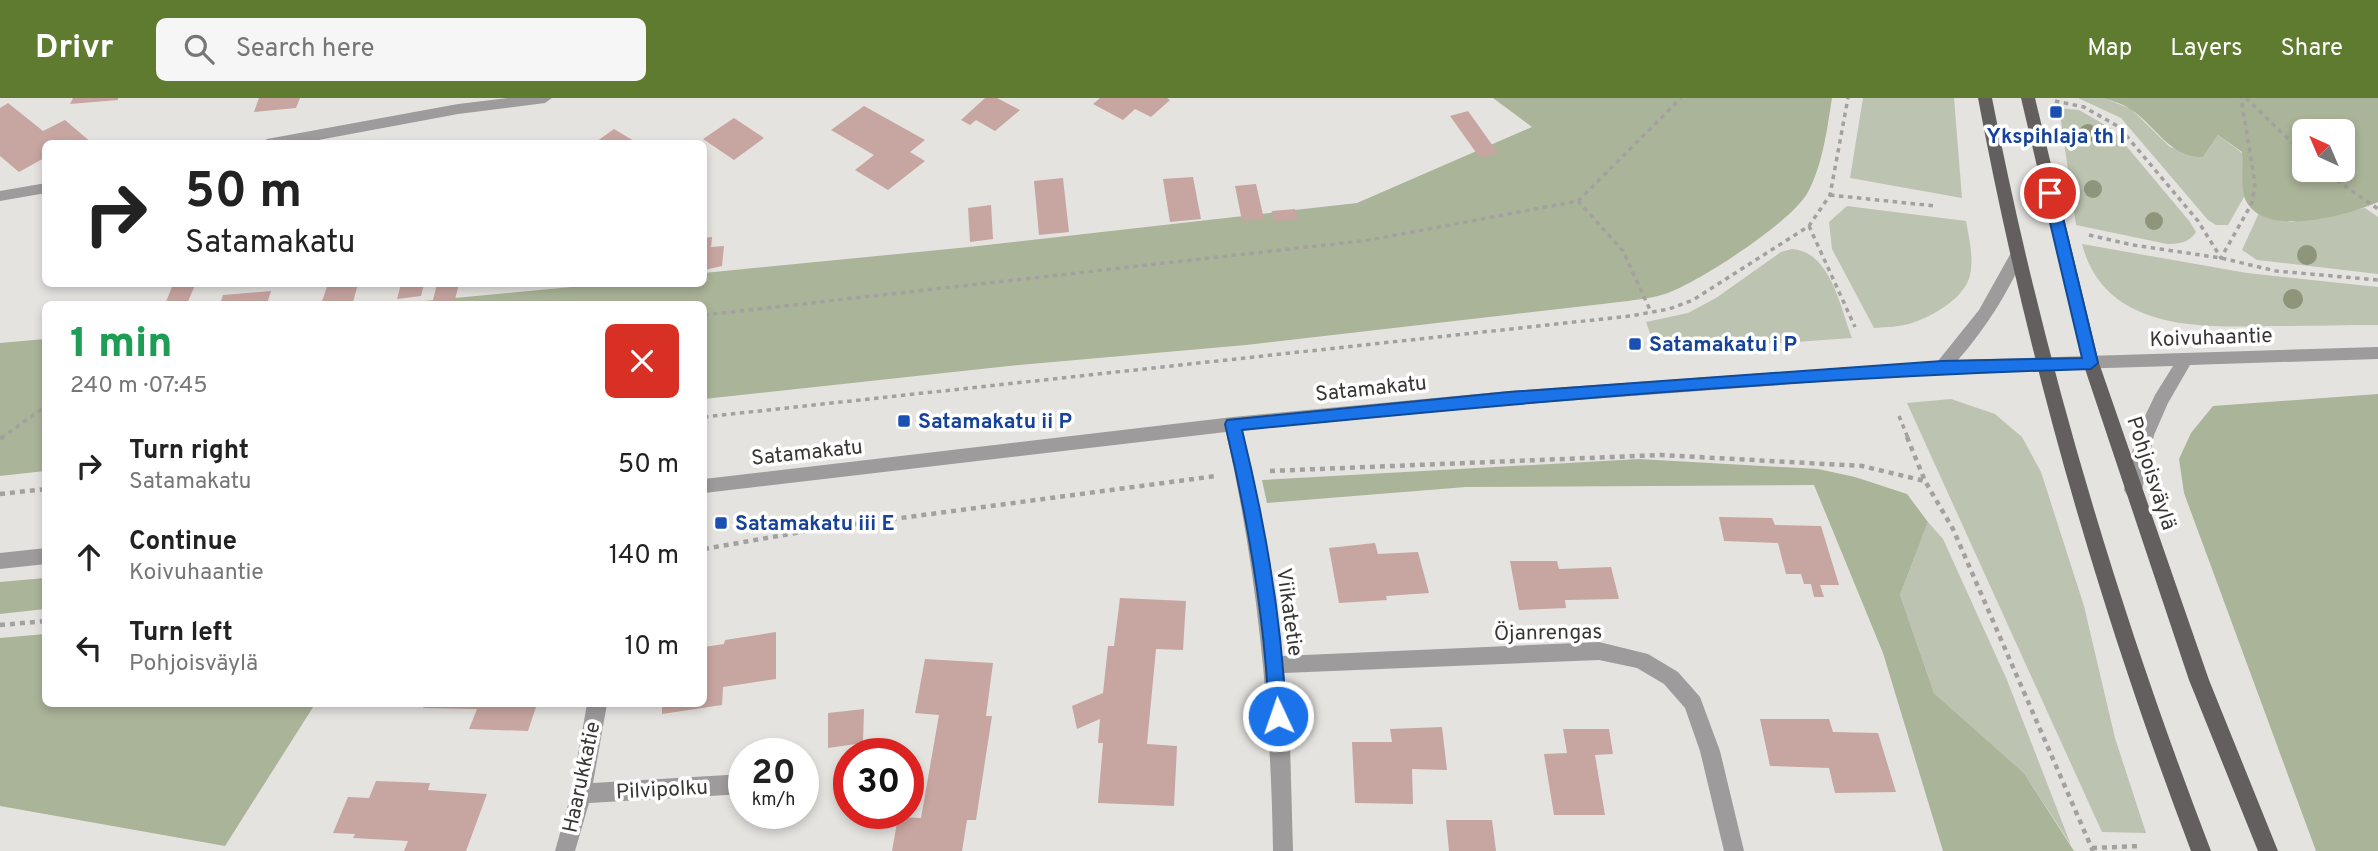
<!DOCTYPE html>
<html lang="en">
<head>
<meta charset="utf-8">
<style>
	:root { --surface:#fff; --page:#f6f6f6; --text:#222; --muted:#767676; --accent:#5f7b2f }
	body { margin:0; font-family:Overpass,sans-serif; background:var(--page); color:var(--text); height:100vh; display:flex; flex-direction:column; font-size:26px; white-space:nowrap }
	* { box-sizing:border-box; margin:0 }
	p { font-size:23px; color:var(--muted) }
	.icon { flex:none; width:38px; height:38px; fill:none; stroke:currentColor; stroke-width:2; stroke-linecap:round; stroke-linejoin:round }
	.map { position:relative; flex:1; overflow:hidden }
	.sheet { position:absolute; left:42px; top:203px; width:665px; height:406px; display:flex; flex-direction:column; background:var(--surface); border-radius:10px; box-shadow:0 4px 10px #0003 }
	.sheet>* { flex:none }
	.top-card { position:absolute; left:42px; top:42px; width:665px; height:147px; border-radius:10px; box-shadow:0 4px 10px #0003; background:#fff; color:var(--text); overflow:hidden }
	.needle { width:46px; rotate:316deg }
	.controls { position:absolute; left:2292px; top:21px; display:grid; gap:14px }
	.controls a { display:grid; place-items:center; width:63px; height:63px; border-radius:10px; background:var(--surface); box-shadow:0 4px 10px #0003; font-size:35px }
	.speed { position:absolute; left:728px; top:640px; display:flex; gap:14px; font-size:35px; font-weight:700; text-align:center }
	.speed>* { display:grid; place-content:center; width:91px; height:91px; border-radius:50%; background:var(--surface); box-shadow:0 4px 10px #0003; line-height:1 }
	.speed small { font-size:18px; font-weight:400 }
	.speed .limit { border:10px solid #d22; background:#fff; color:#111 }
	.pin { position:absolute; display:grid; place-items:center; width:60px; height:60px; color:#fff; margin:-30px; border:4px solid #fff; border-radius:50%; box-shadow:0 2px 7px #0007 }
	.me { position:absolute; width:77px; margin:-38px; rotate:357deg; stroke-linejoin:round; filter:drop-shadow(0 0 5px #0008) }
	.turn { display:flex; align-items:center; gap:24px; height:147px; padding:0 28px; font-size:32px }
	.turn .icon { width:91px; height:91px; stroke-width:2.5 }
	.turn b { display:block; font-size:49px; line-height:60px }
	.round { display:grid; place-items:center; flex:none; width:74px; height:74px; border-radius:10px; background:var(--page) }
	.overview { display:flex; align-items:center; justify-content:space-between; height:119px; padding:0 28px }
	h1 { font-size:42px; font-weight:800; line-height:52px; color:#1e9e55 }
	ul { padding:0; list-style:none }
	li { display:flex; align-items:center; gap:21px; height:91px; padding:0 28px }
	li div { flex:1 }
	li b { display:block; font-size:26px }
	li em { font-style:normal }
	header { display:flex; align-items:center; gap:42px; box-sizing:border-box; height:98px; padding:0 35px; background:var(--accent); color:#fff }
	header strong { font-size:33px }
	nav { display:flex; gap:38px; margin-inline-start:auto; font-size:24px }
	.search { width:490px; height:63px; background:var(--page); display:flex; align-items:center; gap:18px; box-sizing:border-box; padding:0 24px; border-radius:10px; color:var(--muted); font-size:26px }
	.map>svg:first-child { display:block }
	.green { fill:#bcc3b0 }
	.forest { fill:#aab498; fill-rule:evenodd }
	.building { fill:#c7a5a1 }
	.lines { fill:none; stroke-linecap:round; stroke-linejoin:round }
	.path-far1 { stroke:#a3a19f; stroke-width:3.5; stroke-dasharray:4.5 4.5; stroke-linecap:butt }
	.path { stroke:#a3a19f; stroke-width:4.5; stroke-dasharray:5 5; stroke-linecap:butt }
	.minor { fill:#9d9b9b; fill-rule:evenodd }
	.major { fill:#635f5f; fill-rule:evenodd }
	.tree { fill:#8e957a }
	.route { fill:#1a73e8; stroke:#114b97; stroke-width:2 }
	.transit-dot { fill:#1a4fb4; stroke:#fff; stroke-width:2.5 }
	.labels { text-anchor:middle; stroke-width:7; stroke-linejoin:round; paint-order:stroke }
	.transit-label { font-size:21px; font-weight:bold; fill:#164399; stroke:#fff; text-anchor:start }
	.street-label { font-size:21px; fill:#383736; stroke:#fff }
</style>
</head>
<body>
<header>
<strong>Drivr</strong>
<div class="search"><svg class="icon" aria-label="search" viewBox="0 0 24 24"><circle cx="10" cy="10" r="6"/><path d="M15 15l6 6"/></svg>Search here</div>
<nav><a>Map</a><a>Layers</a><a>Share</a></nav>
</header>
<div class="map">
<svg width="2378" height="753" viewBox="0 0 2378 753">
	<rect width="100%" height="100%" fill="#e5e3e0"/>
	<!-- green -->
	<g class="green">
		<polygon points="1863,0 1954,0 1962,100 1850,80"/>
		<polygon points="2078,0 2104,0 2131,11 2170,49 2203,59 2218,37 2242,55 2244,99 2228,127 2216,127 2208,122 2121,20"/>
		<path d="M2059,10L2079,12L2112,31L2190,124L2196,134C2189,145 2178,146 2167,146L2076,127Z"/>
		<path d="M1847,108L1966,123C1969,140 1974,159 1970,177C1965,200 1933,218 1912,225C1901,229 1886,229 1874,230L1832,151L1829,124Z"/>
		<polygon points="2365,110 2378,119 2378,176 2257,162 2242,152 2259,115 2291,124"/>
		<path d="M2082,146L2247,175L2378,189V227C2342,227 2306,228 2271,228C2199,230 2104,232 2082,146Z"/>
		<path d="M1792,151C1831,154 1840,209 1852,240L1753,247L1695,244L1654,247L1646,224L1688,215L1716,200L1781,154Z"/>
		<polygon points="1951,301 1995,316 2022,339 2041,374 2084,508 2115,640 2146,735 2102,734 1907,305"/>
		<polygon points="1928,424 1943,441 2007,582 2071,747 2024,675 1934,595 1900,497"/>
	</g>
	<!-- forest -->
	<g class="forest">
		<path d="M1493,0H1832C1827,31 1823,66 1808,94C1793,123 1698,185 1665,196C1653,200 1640,201 1628,203L1246,247L1019,267L704,301V206H392L603,186H704V175L969,149L1357,105L1532,29Z"/>
		<path d="M2104,0H2378V104C2349,117 2258,143 2244,98C2241,85 2243,68 2242,54L2218,37L2203,59C2168,59 2157,28 2130,11C2123,6 2112,3 2104,0ZM2305,33H2343V72H2305Z"/>
		<polygon points="45,241 45,373 0,378 0,245"/>
		<polygon points="2378,296 2378,753 2316,753 2184,395 2179,361 2191,335 2213,308"/>
		<polygon points="1639,361 1818,371 1855,379 1907,396 1928,424 1900,497 1934,595 2024,675 2074,753 1943,753 1883,555 1814,387 1466,389 1267,405 1262,382"/>
		<polygon points="45,480 45,511 0,516 0,484"/>
		<polygon points="45,536 46,606 315,606 225,748 0,708 0,540"/>
	</g>
	<!-- building -->
	<g class="building">
		<polygon points="73,0 118,0 118,2 70,6"/>
		<polygon points="259,0 300,0 296,10 254,14"/>
		<polygon points="985,0 997,0 1020,12 995,33 976,22 970,27 961,22"/>
		<polygon points="1100,0 1167,0 1170,2 1151,19 1135,11 1123,22 1093,6"/>
		<polygon points="8,5 43,33 65,22 93,46 46,46 46,59 19,74 0,58 0,10"/>
		<polygon points="864,8 925,42 910,54 925,63 888,92 855,72 874,57 831,32"/>
		<polygon points="1468,13 1498,55 1480,60 1450,18"/>
		<polygon points="734,20 764,40 734,62 703,41"/>
		<polygon points="614,31 639,46 593,46"/>
		<polygon points="1193,79 1201,121 1170,124 1163,81"/>
		<polygon points="1063,80 1069,134 1039,137 1034,83"/>
		<polygon points="1256,86 1264,121 1242,123 1235,88"/>
		<polygon points="991,107 993,141 970,144 968,110"/>
		<polygon points="1295,111 1298,121 1274,124 1272,113"/>
		<polygon points="712,139 711,149 724,148 722,168 704,172 704,140"/>
		<polygon points="328,186 358,186 353,204 321,206"/>
		<polygon points="401,186 424,186 421,198 397,201"/>
		<polygon points="437,186 459,186 454,205 432,206"/>
		<polygon points="195,187 187,206 165,206 172,189"/>
		<polygon points="271,193 267,206 220,206 223,197"/>
		<polygon points="1719,419 1772,420 1775,427 1821,428 1839,487 1820,487 1824,499 1814,499 1811,486 1804,486 1801,476 1786,476 1778,445 1724,443"/>
		<polygon points="1375,445 1378,456 1418,454 1429,495 1386,498 1387,502 1339,505 1329,450"/>
		<polygon points="1510,463 1557,463 1559,471 1611,469 1619,501 1565,502 1566,510 1519,512"/>
		<polygon points="1120,500 1186,503 1183,552 1156,551 1147,646 1177,648 1174,708 1098,705 1103,645 1098,645 1100,621 1077,631 1072,608 1103,595 1108,548 1114,548"/>
		<polygon points="776,534 776,581 723,589 722,607 662,616 662,606 704,606 704,549 724,546 725,542"/>
		<polygon points="925,561 993,565 986,618 992,618 976,722 967,722 962,753 892,753 898,719 921,720 939,617 915,615"/>
		<polygon points="425,606 537,606 528,633 469,631 477,611 423,610"/>
		<polygon points="864,611 863,645 828,650 828,615"/>
		<polygon points="1760,621 1829,621 1833,634 1878,635 1896,694 1835,695 1829,670 1770,668"/>
		<polygon points="1442,629 1447,672 1412,671 1413,706 1355,705 1352,644 1392,644 1390,631"/>
		<polygon points="1563,631 1609,631 1613,656 1595,657 1605,717 1554,717 1544,656 1567,655"/>
		<polygon points="376,683 430,685 428,692 487,696 466,753 404,753 408,743 353,740 355,736 333,735 348,699 369,700"/>
		<polygon points="1446,722 1492,722 1496,753 1449,753"/>
	</g>
	<g class="lines">
		<!-- path-far1 -->
		<g class="path-far1">
			<polyline points="2246,0 2305,57"/>
			<polyline points="2055,3 2084,9 2119,29 2198,123 2221,160 2252,105 2255,85 2241,0"/>
			<polyline points="2322,72 2378,111"/>
			<polyline points="1830,97 1935,108"/>
			<polyline points="1578,103 1623,153 1651,214"/>
			<polyline points="1809,128 1855,229"/>
			<polyline points="2089,137 2133,147 2221,160 2276,173 2378,182"/>
			<polyline points="704,217 1369,142 1578,103 1681,0"/>
			<polyline points="1899,318 1908,340"/>
			<polyline points="704,319 1630,218 1669,211 1693,202 1809,128 1830,97 1848,0"/>
			<polyline points="1,340 46,308"/>
		</g>
		<!-- path -->
		<g class="path">
			<polyline points="1907,339 1925,383 1953,431 2093,753"/>
			<polyline points="0,341 3,339"/>
			<polyline points="1270,373 1661,357 1862,368 1925,383"/>
			<polyline points="0,396 46,391"/>
			<polyline points="704,451 818,431 1216,378"/>
			<polyline points="0,527 46,523"/>
			<polyline points="2092,750 2141,748"/>
		</g>
		<!-- minor -->
		<g class="minor">
			<polygon points="508,0 552,0 545,5 458,16 297,46 260,46 267,41 458,6"/>
			<polygon points="46,85 46,95 0,103 0,93"/>
			<path d="M2017,151L2025,157C2007,196 1986,230 1958,262L2378,249V261L2190,267L2168,305L2154,337L2142,392L2139,397L2133,399L2127,397L2124,392L2136,337L2155,297L2173,268L1942,275L1509,307L1243,332L1264,432L1282,558L1599,544L1648,556L1678,574L1700,599L1720,653L1744,753H1724L1700,653L1685,610L1664,586L1637,570L1599,562L1284,575L1290,646L1293,753H1273C1271,611 1257,472 1226,334L704,395V381L1233,319L1509,293L1938,263L1979,212L2012,153Z"/>
			<polygon points="46,450 46,466 0,471 0,455"/>
			<polygon points="587,606 607,606 593,685 744,676 744,696 589,705 575,753 555,753 571,696"/>
		</g>
		<!-- major -->
		<g class="major">
			<path d="M1978,0H1992C2042,256 2117,509 2211,753H2191C2098,509 2026,256 1978,0Z"/>
			<polygon points="2021,0 2035,0 2099,265 2209,582 2278,753 2258,753 2189,582 2083,265"/>
		</g>
	</g>
	<!-- trees -->
	<g class="tree">
		<circle cx="2088" cy="35" r="9"/>
		<circle cx="2093" cy="91" r="9"/>
		<circle cx="2154" cy="123" r="9"/>
		<circle cx="2307" cy="157" r="10"/>
		<circle cx="2293" cy="201" r="10"/>
	</g>
	<!-- route -->
	<path class="route" d="M2050,90L2057,95L2098,265L2091,271C1807,279 1524,304 1242,332C1265,425 1282,521 1286,618L1284,624L1278,626L1271,624L1269,618C1265,520 1248,422 1225,326L1227,322L1509,294L1942,263L2082,260L2043,95Z"/>
	<!-- markers -->
	<g class="transit-dot">
		<rect x="2049" y="7" width="14" height="14" rx="3.5"/>
		<rect x="1628" y="239" width="14" height="14" rx="3.5"/>
		<rect x="897" y="316" width="14" height="14" rx="3.5"/>
		<rect x="714" y="418" width="14" height="14" rx="3.5"/>
	</g>
	<g class="labels">
		<!-- transit labels -->
		<g class="transit-label">
			<text x="2056" y="45" text-anchor="middle">Ykspihlaja th I</text>
			<text x="1649" y="253">Satamakatu i P</text>
			<text x="918" y="330">Satamakatu ii P</text>
			<text x="735" y="432">Satamakatu iii E</text>
		</g>
		<!-- street labels -->
		<g class="street-label">
			<text transform="translate(2211 239) rotate(-2)" y="7">Koivuhaantie</text>
			<text transform="translate(1371 290) rotate(-6)" y="7">Satamakatu</text>
			<text transform="translate(807 354) rotate(-6)" y="7">Satamakatu</text>
			<text transform="translate(2152 375) rotate(72)" y="7">Pohjoisväylä</text>
			<text transform="translate(1290 514) rotate(82)" y="7">Viikatetie</text>
			<text transform="translate(1548 534) rotate(-1)" y="7">Öjanrengas</text>
			<text transform="translate(581 679) rotate(-78)" y="7">Haarukkatie</text>
			<text transform="translate(662 691) rotate(-3)" y="7">Pilvipolku</text>
		</g>
	</g>
</svg>
<div class="controls">
<a><svg class="needle" viewBox="-14 -14 28 28"><path d="M0-13l5 13h-10z" fill="#e53935"/><path d="M0 13l5-13h-10z" fill="#767676"/></svg></a>
</div>
<div class="speed"><div>20<small>km/h</small></div><div class="limit">30</div></div>
<div class="pin" style="left:2050px;top:95px;background:#d93025"><svg class="icon" aria-label="arrive" viewBox="0 0 24 24"><path d="M6 21V4h12l-3 4 3 4H6"/></svg></div>
<svg class="me" style="left:1278px;top:618px" viewBox="-20 -20 40 40"><circle r="17" fill="#1a73e8" stroke="#fff" stroke-width="3"/><path d="M0-11L8 9 0 5-8 9z" fill="#fff"/></svg>
<div class="top-card">
<div class="turn"><svg class="icon" aria-label="right" viewBox="0 0 24 24"><path d="M7 20v-9h11M14 6l5 5-5 5"/></svg><div><b>50 m</b>Satamakatu</div></div>
</div>
<section class="sheet">
<div class="overview"><div><h1>1 min</h1><p>240 m · 07:45</p></div><a class="round" style="background:#d93025;color:#fff"><svg class="icon" aria-label="close" viewBox="0 0 24 24"><path d="M6 6l12 12M18 6L6 18"/></svg></a></div>
<ul>
<li><svg class="icon" aria-label="right" viewBox="0 0 24 24"><path d="M7 20v-9h11M14 6l5 5-5 5"/></svg><div><b>Turn right</b><p>Satamakatu</p></div><em>50 m</em></li>
<li><svg class="icon" aria-label="ahead" viewBox="0 0 24 24"><path d="M12 20V5M6 11l6-6 6 6"/></svg><div><b>Continue</b><p>Koivuhaantie</p></div><em>140 m</em></li>
<li><svg class="icon" aria-label="left" viewBox="0 0 24 24"><path d="M17 20v-9H6M10 6l-5 5 5 5"/></svg><div><b>Turn left</b><p>Pohjoisväylä</p></div><em>10 m</em></li>
</ul>
</section>
</div>
</body>
</html>
